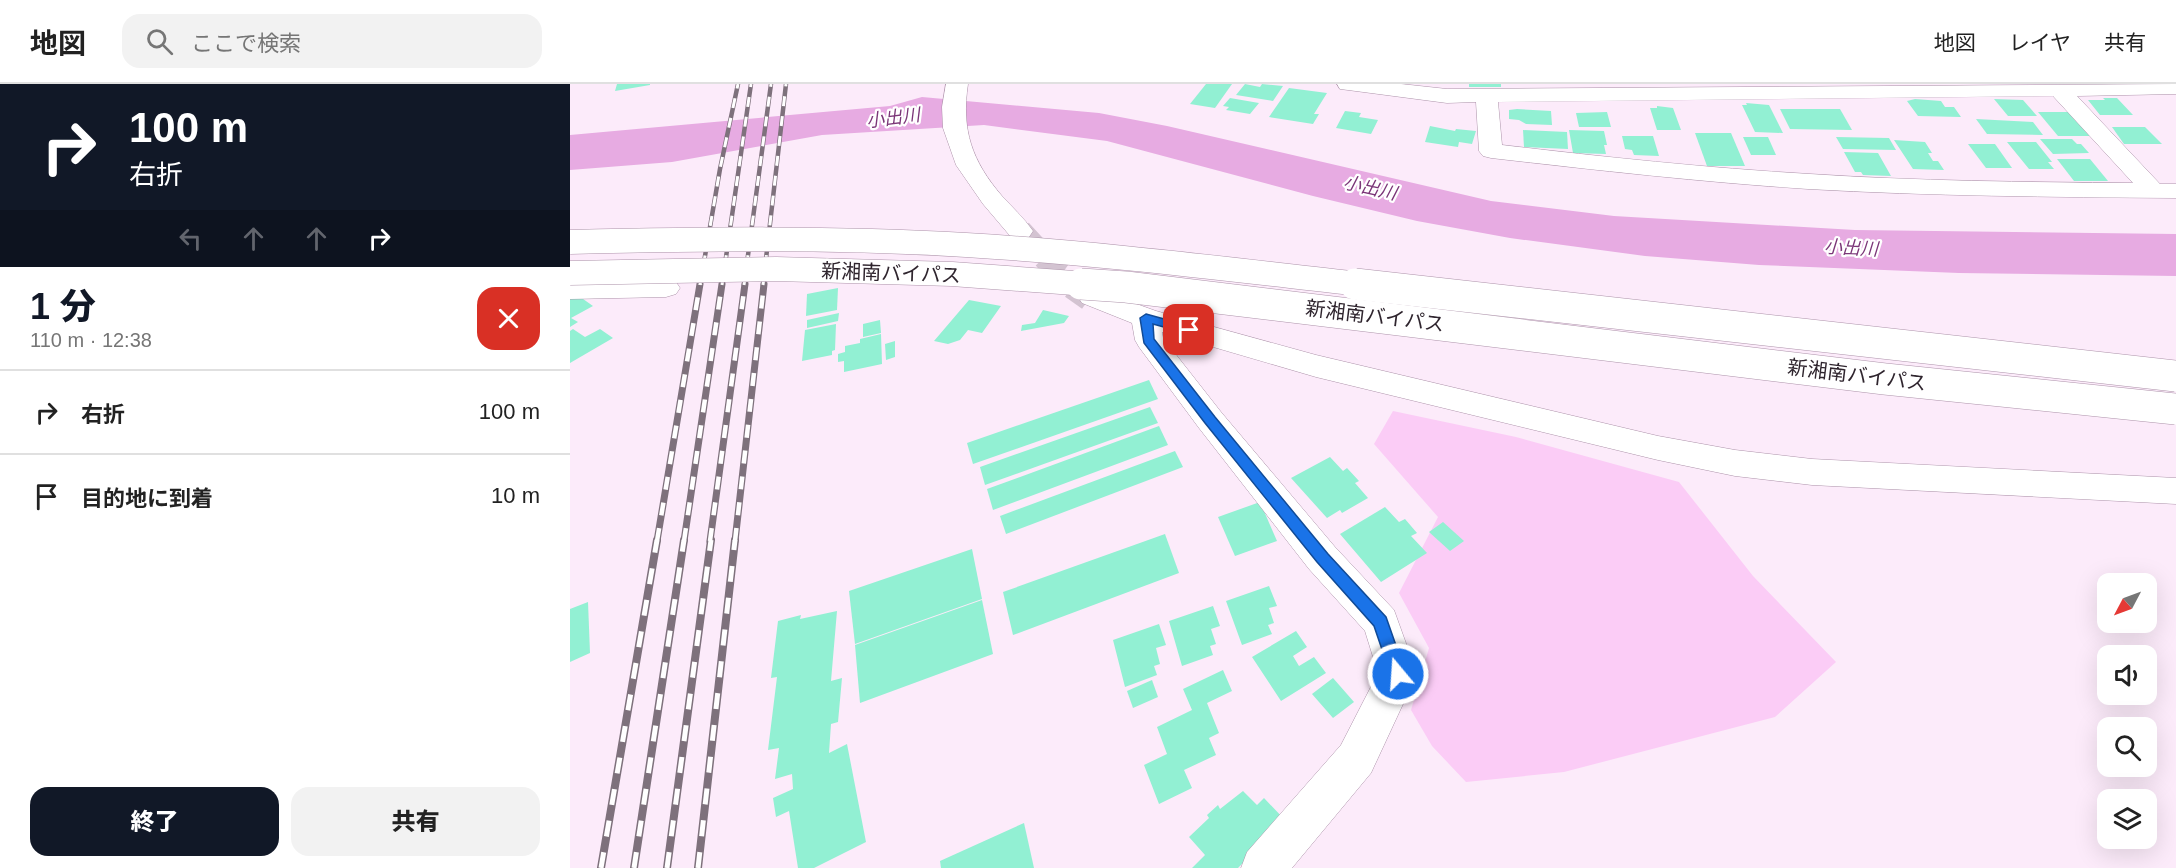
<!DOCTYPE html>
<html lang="ja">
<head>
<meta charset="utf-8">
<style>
	:root { --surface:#fff; --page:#f2f2f2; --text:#222; --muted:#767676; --line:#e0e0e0; --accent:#111827 }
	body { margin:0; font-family:Arial,"Noto Sans JP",sans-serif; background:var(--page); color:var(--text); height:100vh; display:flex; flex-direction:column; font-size:22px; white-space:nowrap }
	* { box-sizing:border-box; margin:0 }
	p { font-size:20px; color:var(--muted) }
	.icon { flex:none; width:33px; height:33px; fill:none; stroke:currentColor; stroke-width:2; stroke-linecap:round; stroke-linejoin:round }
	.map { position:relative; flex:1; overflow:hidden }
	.sheet { display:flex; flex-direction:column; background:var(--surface); width:570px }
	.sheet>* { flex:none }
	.top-card { background:#111827; color:#fff; overflow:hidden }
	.needle { width:39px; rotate:229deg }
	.fabs { position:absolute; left:1527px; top:489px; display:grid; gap:12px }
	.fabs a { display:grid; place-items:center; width:60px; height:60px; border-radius:12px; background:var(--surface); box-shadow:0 6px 24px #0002; font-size:30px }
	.pin { position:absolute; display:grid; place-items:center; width:51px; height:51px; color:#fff; margin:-26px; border-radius:12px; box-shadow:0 3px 9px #0006 }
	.me { position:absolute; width:66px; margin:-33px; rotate:342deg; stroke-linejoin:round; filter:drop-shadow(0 0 4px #0008) }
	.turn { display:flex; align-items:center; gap:21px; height:126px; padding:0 30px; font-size:27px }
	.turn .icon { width:78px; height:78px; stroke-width:2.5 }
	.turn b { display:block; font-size:42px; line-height:51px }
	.lanes { display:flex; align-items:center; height:57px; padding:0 30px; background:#0003; justify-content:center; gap:30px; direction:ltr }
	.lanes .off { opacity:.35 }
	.round { display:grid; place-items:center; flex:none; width:63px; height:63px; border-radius:18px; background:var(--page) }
	.summary { display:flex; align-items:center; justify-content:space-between; height:102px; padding:0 30px }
	h1 { font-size:36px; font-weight:800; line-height:45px; color:var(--accent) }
	.action { display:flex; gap:12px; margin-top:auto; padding:12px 30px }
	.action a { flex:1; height:69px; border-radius:18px; background:var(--accent); color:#fff; font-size:24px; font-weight:800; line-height:69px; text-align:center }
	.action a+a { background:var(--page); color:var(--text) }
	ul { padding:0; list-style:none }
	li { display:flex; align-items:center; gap:18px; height:84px; padding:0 30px; border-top:2px solid var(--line) }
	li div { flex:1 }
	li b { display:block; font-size:22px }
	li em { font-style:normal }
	header { display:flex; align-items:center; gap:36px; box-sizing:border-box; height:84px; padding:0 30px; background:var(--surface); border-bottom:2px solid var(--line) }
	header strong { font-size:28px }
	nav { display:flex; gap:33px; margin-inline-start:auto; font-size:21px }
	.search { width:420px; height:54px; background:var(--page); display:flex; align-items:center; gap:15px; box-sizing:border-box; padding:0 21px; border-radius:18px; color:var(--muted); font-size:22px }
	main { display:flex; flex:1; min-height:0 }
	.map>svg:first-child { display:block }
	.green { fill:#fbccf6 }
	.water { fill:#e7abe2 }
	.building { fill:#92f0d3 }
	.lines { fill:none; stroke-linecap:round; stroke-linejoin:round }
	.minor-tunnel-far1 { stroke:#d3c3d1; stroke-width:24; stroke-dasharray:24 12; stroke-linecap:butt }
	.minor-tunnel { stroke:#d3c3d1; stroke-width:31; stroke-dasharray:31 16; stroke-linecap:butt }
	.minor-casing { stroke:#ad93aa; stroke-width:1 }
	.minor { fill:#fff; fill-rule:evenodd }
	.rail-far2-casing { stroke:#7e717c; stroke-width:4.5 }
	.rail-far1-casing { stroke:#7e717c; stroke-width:7 }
	.rail-casing { stroke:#7e717c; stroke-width:8 }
	.rail-far2 { stroke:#fff; stroke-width:3; stroke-dasharray:10; stroke-linecap:butt }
	.rail-far1 { stroke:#fff; stroke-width:4.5; stroke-dasharray:13; stroke-linecap:butt }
	.rail { stroke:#fff; stroke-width:5; stroke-dasharray:16; stroke-linecap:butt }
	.highway-bridge-far1-casing { stroke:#ad93aa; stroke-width:25; stroke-linecap:butt }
	.highway-bridge-casing { stroke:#ad93aa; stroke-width:32; stroke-linecap:butt }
	.highway-bridge-far1 { stroke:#fff; stroke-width:24 }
	.highway-bridge { stroke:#fff; stroke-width:31 }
	.route { fill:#1a73e8; stroke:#114b97; stroke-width:1.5 }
	.labels { text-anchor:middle; stroke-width:4.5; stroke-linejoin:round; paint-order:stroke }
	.far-water-label { font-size:18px; font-style:italic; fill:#7b3678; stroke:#fff }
	.street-label { font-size:20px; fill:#2f252e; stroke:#fff }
</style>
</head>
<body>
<header>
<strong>地図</strong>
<div class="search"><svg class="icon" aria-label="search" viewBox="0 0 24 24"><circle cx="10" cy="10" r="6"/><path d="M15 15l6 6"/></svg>ここで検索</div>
<nav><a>地図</a><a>レイヤ</a><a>共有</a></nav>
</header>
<main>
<section class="sheet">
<div class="top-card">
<div class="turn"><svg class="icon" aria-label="right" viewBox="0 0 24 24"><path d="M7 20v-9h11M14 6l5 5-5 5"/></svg><div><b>100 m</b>右折</div></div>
<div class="lanes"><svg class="icon off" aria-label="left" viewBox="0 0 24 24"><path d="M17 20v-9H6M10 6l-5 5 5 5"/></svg><svg class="icon off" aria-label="ahead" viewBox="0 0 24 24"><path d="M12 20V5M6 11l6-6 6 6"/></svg><svg class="icon off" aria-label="ahead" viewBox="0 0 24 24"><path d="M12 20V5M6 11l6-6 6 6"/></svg><svg class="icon" aria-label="right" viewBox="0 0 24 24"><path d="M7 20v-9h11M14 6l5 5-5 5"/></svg></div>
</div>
<div class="summary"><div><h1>1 分</h1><p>110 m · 12:38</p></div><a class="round" style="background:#d93025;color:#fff"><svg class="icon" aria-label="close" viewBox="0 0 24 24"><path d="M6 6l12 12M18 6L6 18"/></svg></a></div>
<ul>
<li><svg class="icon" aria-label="right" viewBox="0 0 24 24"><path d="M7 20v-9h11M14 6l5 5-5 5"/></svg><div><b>右折</b></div><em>100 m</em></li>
<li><svg class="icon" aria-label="arrive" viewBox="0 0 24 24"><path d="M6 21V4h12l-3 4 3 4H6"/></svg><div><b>目的地に到着</b></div><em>10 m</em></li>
</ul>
<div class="action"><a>終了</a><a>共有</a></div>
</section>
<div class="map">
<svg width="1606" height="784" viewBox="0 0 1606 784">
	<rect width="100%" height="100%" fill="#fcebfa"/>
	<!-- green -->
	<polygon class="green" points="823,327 946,353 1109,398 1183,492 1266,578 1205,633 994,688 896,698 862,662 841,626 859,564 829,509 868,433 804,360"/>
	<!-- water -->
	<polygon class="water" points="352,13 529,29 597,42 921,117 1044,132 1285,146 1606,150 1606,192 1389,189 1189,181 1075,172 940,154 847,137 743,112 537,57 414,41 252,51 102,78 0,86 0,51 320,22"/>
	<!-- building -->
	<g class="building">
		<polygon points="47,0 80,0 80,1 45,7"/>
		<polygon points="636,0 662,0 645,24 620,20"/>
		<polygon points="675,0 690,3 692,0 713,2 703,17 666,11"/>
		<rect x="899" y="0" width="32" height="3"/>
		<polygon points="719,4 757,9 744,30 749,30 743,40 699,33"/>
		<polygon points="660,14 689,19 680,30 656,26 659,23 653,22"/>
		<polygon points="1533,14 1547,14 1563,31 1530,31 1518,16 1535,16"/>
		<polygon points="1345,15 1371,17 1375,23 1384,23 1391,33 1348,32 1337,17"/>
		<polygon points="1424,15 1453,16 1467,32 1438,32"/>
		<polygon points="1176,19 1199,21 1213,49 1185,48 1172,21 1177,21"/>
		<polygon points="1087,22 1103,24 1111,46 1087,46 1080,24 1087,24"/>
		<polygon points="947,25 981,27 982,41 956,40 949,36 939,35 939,26"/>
		<polygon points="1210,25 1270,25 1282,46 1220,45"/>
		<polygon points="775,27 791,29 789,33 808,36 801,50 766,44"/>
		<polygon points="1037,28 1041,43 1009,43 1006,29"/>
		<polygon points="1468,28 1499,28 1521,52 1488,52"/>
		<polygon points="1406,35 1463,38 1473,51 1417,50"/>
		<polygon points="860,42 885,47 886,45 906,47 902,60 889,58 888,63 855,58"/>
		<polygon points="1542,43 1575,43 1592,60 1554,60"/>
		<polygon points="953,46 997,48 998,65 954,63"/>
		<polygon points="999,46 1034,47 1037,61 1034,61 1036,70 1003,69"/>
		<polygon points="1125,49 1161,49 1175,82 1137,82"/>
		<polygon points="1052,52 1083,52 1089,72 1064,71 1062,66 1055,65"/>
		<polygon points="1173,53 1198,53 1206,71 1181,71"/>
		<polygon points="1266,53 1319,54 1326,66 1273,65"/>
		<polygon points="1470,55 1502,55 1507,60 1511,60 1519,69 1483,70"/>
		<polygon points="1324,56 1355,58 1362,69 1358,69 1363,77 1368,77 1374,86 1343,85"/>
		<polygon points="1437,58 1466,58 1482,78 1478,78 1484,85 1459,85"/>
		<polygon points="1398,60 1425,60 1442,84 1416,84"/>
		<polygon points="1274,68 1308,69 1321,92 1293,91 1291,88 1285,88"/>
		<polygon points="1487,75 1520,75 1538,97 1504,97"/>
		<polygon points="268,204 267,226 236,232 237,210"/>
		<polygon points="6,210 23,222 1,234 8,238 0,243 0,213"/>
		<polygon points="399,216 431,222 412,249 398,246 390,256 378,260 364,257"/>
		<polygon points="473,226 499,232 494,239 451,247 452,241 465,239"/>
		<polygon points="269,229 268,237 237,244 237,236"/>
		<polygon points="310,236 311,249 293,253 293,240"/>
		<polygon points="266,240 265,266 262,267 262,271 232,277 235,246"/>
		<polygon points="3,245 15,253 30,245 43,254 0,279 0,247"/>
		<polygon points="311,250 312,280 274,288 274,277 268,278 268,270 275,268 275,262 290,259 290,255"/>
		<polygon points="325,257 325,273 316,276 315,260"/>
		<polygon points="579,296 588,315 403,380 397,359"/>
		<polygon points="580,323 588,339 415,401 410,383"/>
		<polygon points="589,342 598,361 423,426 417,405"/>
		<polygon points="605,367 613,383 436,450 430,432"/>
		<polygon points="760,373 773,387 777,384 789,397 785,399 798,414 772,429 770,426 757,434 721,394"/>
		<polygon points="690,418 707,457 665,472 648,433"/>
		<polygon points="815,423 829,438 835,435 847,449 841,452 857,469 811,498 770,450"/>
		<polygon points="873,438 894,457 880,467 859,448"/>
		<polygon points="595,450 609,489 443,551 433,508"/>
		<polygon points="402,465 412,515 285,560 279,507"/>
		<polygon points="699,502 707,522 699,524 704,539 698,541 702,550 672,561 656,517"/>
		<polygon points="412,516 423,570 290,619 285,561"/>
		<polygon points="18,518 20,569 0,578 0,525"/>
		<polygon points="643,522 650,542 641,545 646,560 640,562 643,571 612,582 599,537"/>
		<polygon points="267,527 261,597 272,594 268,638 261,640 259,669 277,660 296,758 244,784 228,784 219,727 206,733 203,714 223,705 222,690 205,695 209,664 198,666 207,593 201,594 208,537 231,531 230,535"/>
		<polygon points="589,540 596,561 586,564 590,580 584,582 587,591 555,603 543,556"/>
		<polygon points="726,547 737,563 723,572 729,582 744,573 756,589 711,617 682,573"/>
		<polygon points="653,586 662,607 637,619 649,649 639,654 646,671 614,686 622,704 589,720 574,681 597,670 587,643 622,626 613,605"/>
		<polygon points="763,594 784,618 763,634 742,610"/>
		<polygon points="582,596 588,613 563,624 557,607"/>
		<polygon points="673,707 687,721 694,714 715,736 668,784 622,784 635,771 619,753 639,734 637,731 648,721 650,725"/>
		<polygon points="454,739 464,784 371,784 370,777"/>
	</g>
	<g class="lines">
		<!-- minor-tunnel-far1 -->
		<polyline class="minor-tunnel-far1" points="450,147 488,188 506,201"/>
		<!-- minor-tunnel -->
		<polyline class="minor-tunnel" points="504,200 521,212"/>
		<!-- minor casing -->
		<g class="minor-casing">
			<g id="minor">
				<path d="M376,0H398C391,46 402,77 432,112C442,123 454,134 463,147L459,153L450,155L441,153L413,120L386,81L373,44L372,23Z"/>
				<path d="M767,0H831L877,5L1606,0V10L1507,12L1590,100H1606V114C1483,113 1360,112 1238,105C1132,98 1026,86 921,74L913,72L909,67L906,18L877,19L778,6L770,5ZM1483,12L1563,99C1455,98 1347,97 1240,90C1137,84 1034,73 932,61L928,18Z"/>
				<polygon points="96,195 106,198 110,204 106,210 96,213 0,215 0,197"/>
				<polygon points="522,204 586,227 746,271 1088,352 1165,366 1242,375 1606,394 1606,420 1242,401 1165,392 1088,376 746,293 592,248 593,254 651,328 765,463 824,526 847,590 801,689 722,784 671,784 677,768 771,661 808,589 795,547 739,485 629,344 569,263 565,256 562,239 512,219 508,213 512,207"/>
			</g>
		</g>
		<!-- minor -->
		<use href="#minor" class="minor"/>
		<!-- rail-far2 casing -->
		<g class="rail-far2-casing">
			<g id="rail-far2">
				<polyline points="130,201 150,85 168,0"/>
				<polyline points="152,201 181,0"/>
				<polyline points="174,201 201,0"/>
				<polyline points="193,201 216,0"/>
			</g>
		</g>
		<!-- rail-far1 casing -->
		<g class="rail-far1-casing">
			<g id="rail-far1">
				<polyline points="87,457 130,200"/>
				<polyline points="114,457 152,200"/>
				<polyline points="140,457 175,200"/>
				<polyline points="165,457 194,200"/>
			</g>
		</g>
		<!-- rail casing -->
		<g class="rail-casing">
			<g id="rail">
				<polyline points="31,784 87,456"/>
				<polyline points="64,784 114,456"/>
				<polyline points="97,784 141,456"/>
				<polyline points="128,784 165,456"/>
			</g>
		</g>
		<!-- rail-far2 -->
		<use href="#rail-far2" class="rail-far2"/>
		<!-- rail-far1 -->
		<use href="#rail-far1" class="rail-far1"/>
		<!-- rail -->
		<use href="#rail" class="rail"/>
		<!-- highway-bridge-far1 casing -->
		<g class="highway-bridge-far1-casing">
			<g id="highway-bridge-far1">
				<path d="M0,158C132,155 264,153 396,161C531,169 664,186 799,201"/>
				<polyline points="0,189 206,185 382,190 531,201"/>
			</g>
		</g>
		<!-- highway-bridge casing -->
		<g class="highway-bridge-casing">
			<g id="highway-bridge">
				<polyline points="511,200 556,203 1315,295 1606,325"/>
				<polyline points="785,200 1606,292"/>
			</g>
		</g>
		<!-- highway-bridge-far1 -->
		<use href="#highway-bridge-far1" class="highway-bridge-far1"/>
		<!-- highway-bridge -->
		<use href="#highway-bridge" class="highway-bridge"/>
	</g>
	<!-- route -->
	<polygon class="route" points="576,230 623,243 625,246 619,250 583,240 584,255 645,333 758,470 816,533 836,590 834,595 828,597 822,595 804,542 747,478 635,339 574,259 570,234"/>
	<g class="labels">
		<!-- far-water labels -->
		<g class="far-water-label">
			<text transform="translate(323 34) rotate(-7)" y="6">小出川</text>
			<text transform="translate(800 104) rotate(13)" y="6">小出川</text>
			<text transform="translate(1281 164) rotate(3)" y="6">小出川</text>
		</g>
		<!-- street labels -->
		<g class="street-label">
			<text transform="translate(321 189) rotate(2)" y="7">新湘南バイパス</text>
			<text transform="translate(805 232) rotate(7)" y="7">新湘南バイパス</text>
			<text transform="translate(1287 291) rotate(7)" y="7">新湘南バイパス</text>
		</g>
	</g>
</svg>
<div class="fabs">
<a><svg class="needle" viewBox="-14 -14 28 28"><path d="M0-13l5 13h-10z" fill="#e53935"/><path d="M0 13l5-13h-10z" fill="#767676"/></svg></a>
<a><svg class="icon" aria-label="sound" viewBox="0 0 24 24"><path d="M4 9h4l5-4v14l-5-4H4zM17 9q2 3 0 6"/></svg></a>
<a><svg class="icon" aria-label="search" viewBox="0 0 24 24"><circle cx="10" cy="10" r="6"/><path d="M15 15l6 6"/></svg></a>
<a><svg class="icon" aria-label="layers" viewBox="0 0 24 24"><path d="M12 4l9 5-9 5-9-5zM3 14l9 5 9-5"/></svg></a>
</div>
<div class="pin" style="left:619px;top:246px;background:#d93025"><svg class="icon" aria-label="arrive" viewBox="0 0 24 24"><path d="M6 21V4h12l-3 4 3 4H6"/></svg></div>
<svg class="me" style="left:828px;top:590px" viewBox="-20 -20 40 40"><circle r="17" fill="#1a73e8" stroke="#fff" stroke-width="3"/><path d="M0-11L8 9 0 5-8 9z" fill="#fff"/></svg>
</div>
</main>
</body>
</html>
